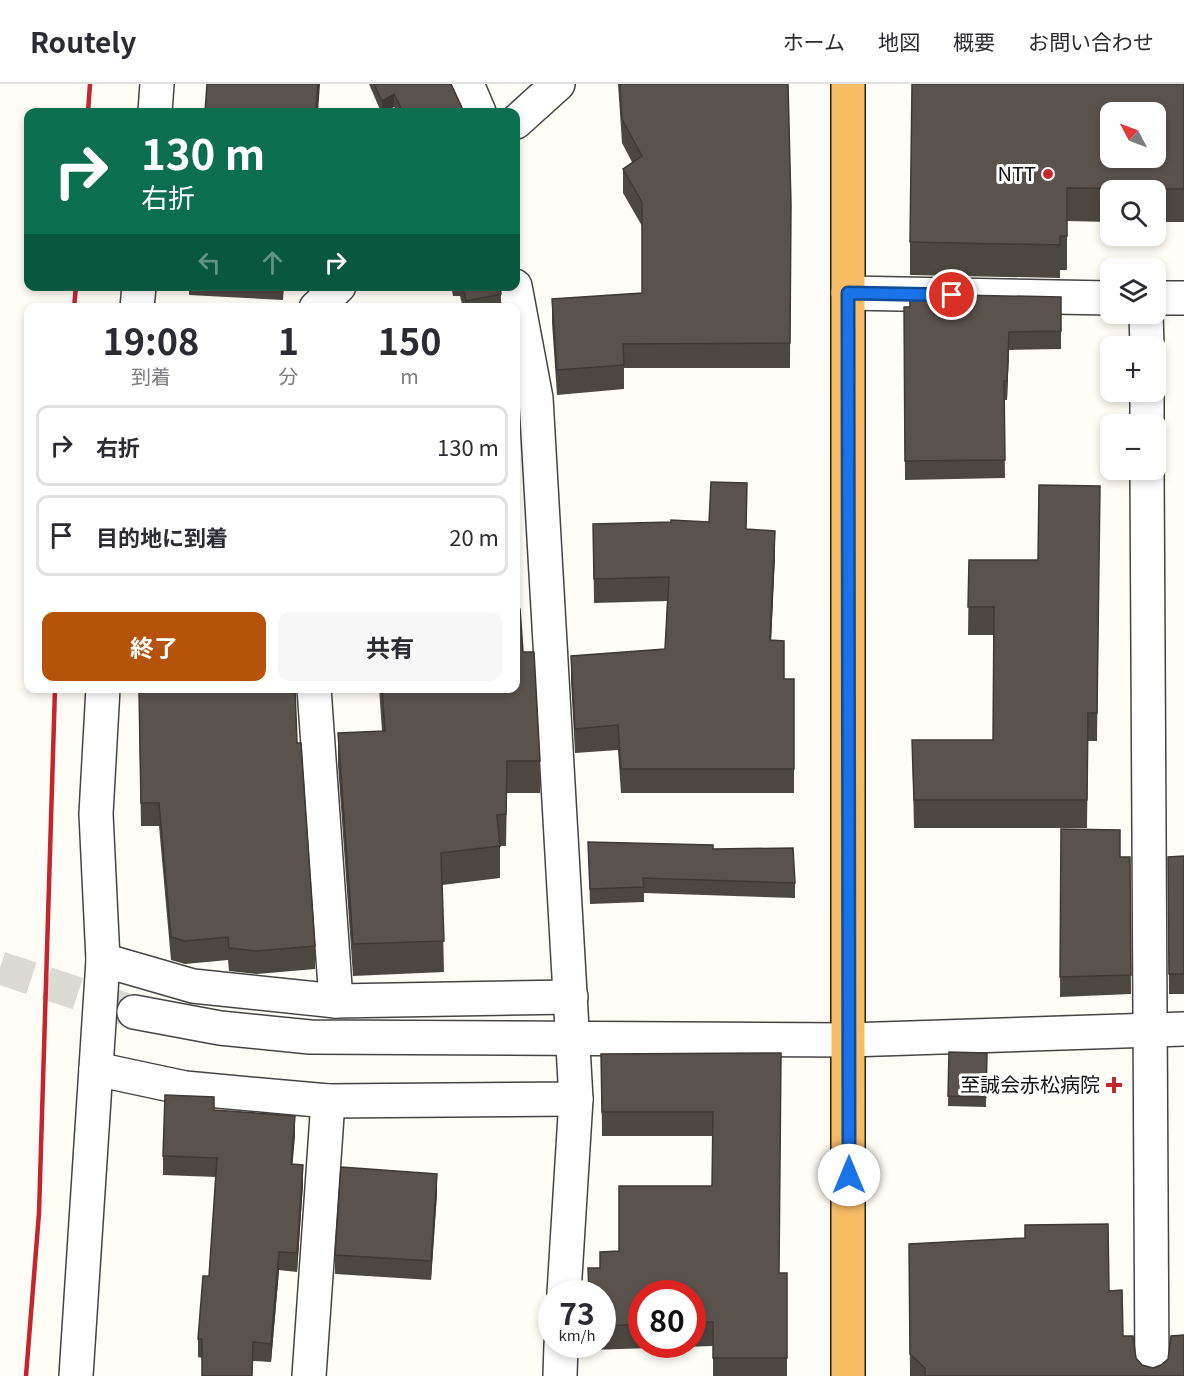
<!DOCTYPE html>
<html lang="ja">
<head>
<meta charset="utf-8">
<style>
	:root { --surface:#fff; --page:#f7f7f7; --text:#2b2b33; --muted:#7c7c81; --line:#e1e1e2; --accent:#b45309 }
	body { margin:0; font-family:Georgia,"Noto Sans JP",serif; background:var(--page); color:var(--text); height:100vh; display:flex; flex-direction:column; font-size:22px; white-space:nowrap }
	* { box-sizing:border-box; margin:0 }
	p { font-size:20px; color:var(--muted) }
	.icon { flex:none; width:33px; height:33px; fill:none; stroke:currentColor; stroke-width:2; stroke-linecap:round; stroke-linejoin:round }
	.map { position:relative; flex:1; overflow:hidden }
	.drawer { position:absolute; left:24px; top:219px; width:496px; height:390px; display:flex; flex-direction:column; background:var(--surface); border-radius:12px; box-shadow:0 3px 9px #0003 }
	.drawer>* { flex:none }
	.top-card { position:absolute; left:24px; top:24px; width:496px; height:183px; border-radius:12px; box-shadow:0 3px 9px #0003; background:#0b6e4f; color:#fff; overflow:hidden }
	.needle { width:39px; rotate:311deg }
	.tools { position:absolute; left:1100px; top:18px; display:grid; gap:12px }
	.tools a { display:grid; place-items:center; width:66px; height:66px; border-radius:12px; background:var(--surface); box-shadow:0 3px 9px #0003; font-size:30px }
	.speed { position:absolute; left:538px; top:1196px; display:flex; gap:12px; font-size:30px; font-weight:700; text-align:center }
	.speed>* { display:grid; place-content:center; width:78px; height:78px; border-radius:50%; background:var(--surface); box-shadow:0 3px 9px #0003; line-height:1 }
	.speed small { font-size:15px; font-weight:400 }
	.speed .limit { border:9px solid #d22; background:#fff; color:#111 }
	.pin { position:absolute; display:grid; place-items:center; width:51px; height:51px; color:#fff; margin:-26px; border:3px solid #fff; border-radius:50%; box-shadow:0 2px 6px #0007 }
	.me { position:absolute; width:66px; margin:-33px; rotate:0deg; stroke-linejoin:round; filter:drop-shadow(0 0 4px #0008) }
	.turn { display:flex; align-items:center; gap:21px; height:126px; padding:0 18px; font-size:27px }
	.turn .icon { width:78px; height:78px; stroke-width:2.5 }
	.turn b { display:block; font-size:42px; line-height:51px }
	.lanes { display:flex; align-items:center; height:57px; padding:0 18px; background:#0003; justify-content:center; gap:30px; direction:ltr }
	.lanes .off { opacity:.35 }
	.eta { display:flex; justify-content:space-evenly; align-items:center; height:102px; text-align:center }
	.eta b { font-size:36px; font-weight:700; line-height:42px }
	.button { display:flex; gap:12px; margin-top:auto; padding:12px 18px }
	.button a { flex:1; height:69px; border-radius:12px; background:var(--accent); color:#fff; font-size:24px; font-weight:700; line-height:69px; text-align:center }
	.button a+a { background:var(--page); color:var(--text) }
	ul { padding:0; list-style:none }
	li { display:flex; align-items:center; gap:18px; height:81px; margin:0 12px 9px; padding:0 6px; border:3px solid var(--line); border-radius:12px }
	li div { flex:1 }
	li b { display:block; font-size:22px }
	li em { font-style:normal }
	header { display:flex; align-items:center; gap:36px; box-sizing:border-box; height:84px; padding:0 30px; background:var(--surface); border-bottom:2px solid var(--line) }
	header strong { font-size:28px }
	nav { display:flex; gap:33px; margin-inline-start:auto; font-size:21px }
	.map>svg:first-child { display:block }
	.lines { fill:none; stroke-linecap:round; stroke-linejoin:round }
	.tertiary-tunnel { stroke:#dbdad3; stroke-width:33; stroke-dasharray:33 16; stroke-linecap:butt }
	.minor-casing { stroke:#444; stroke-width:36 }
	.tertiary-casing { stroke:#444; stroke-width:36 }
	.trunk-casing { stroke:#222; stroke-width:36 }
	.minor { stroke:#fff; stroke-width:33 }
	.tertiary { stroke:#fff; stroke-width:33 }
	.trunk { stroke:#f7bc64; stroke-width:33 }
	.rail { stroke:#c4262e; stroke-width:4.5 }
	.wall { fill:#4d4742; fill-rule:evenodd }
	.shaded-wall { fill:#3f3936 }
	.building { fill:#5a524d; stroke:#3f3936; stroke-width:1.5; fill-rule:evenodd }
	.route-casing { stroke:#114b97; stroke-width:15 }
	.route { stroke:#1a73e8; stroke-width:10 }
	.poi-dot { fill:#c4262e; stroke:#fff; stroke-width:2 }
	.labels { text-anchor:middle; stroke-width:6; stroke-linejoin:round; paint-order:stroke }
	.poi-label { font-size:20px; fill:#111; stroke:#fff; text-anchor:end }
</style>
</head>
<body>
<header>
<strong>Routely</strong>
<nav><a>ホーム</a><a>地図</a><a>概要</a><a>お問い合わせ</a></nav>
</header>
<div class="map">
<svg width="1184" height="1292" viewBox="0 0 1184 1292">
	<rect width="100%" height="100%" fill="#fffdf5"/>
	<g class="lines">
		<!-- tertiary-tunnel -->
		<polyline class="tertiary-tunnel" points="0,884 134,928"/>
		<!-- minor casing -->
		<g class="minor-casing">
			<g id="minor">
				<polyline points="467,0 479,28"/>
				<polyline points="155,28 157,0"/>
				<polyline points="516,38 558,0"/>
				<polyline points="848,209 1110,214"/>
				<polyline points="1155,214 1184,214"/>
				<polyline points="137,224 139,202"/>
				<polyline points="316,224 339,202"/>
				<polyline points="1146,230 1147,262"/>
				<polyline points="1147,308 1147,340"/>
				<polyline points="1147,386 1152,1292"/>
				<polyline points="314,604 336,917"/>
				<polyline points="103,876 193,902 336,917 571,913"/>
				<polyline points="849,956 1184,945"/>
				<polyline points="96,985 185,1004 328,1017 576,1015 536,314 515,202"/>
				<polyline points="564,1209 576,1015"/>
				<polyline points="76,1292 103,876 96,730 103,604"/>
				<polyline points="309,1292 328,1017"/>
				<polyline points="560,1292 561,1260"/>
			</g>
		</g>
		<!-- tertiary casing -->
		<g class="tertiary-casing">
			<polyline id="tertiary" points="134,928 220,944 310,953 849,956"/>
		</g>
		<!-- trunk casing -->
		<g class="trunk-casing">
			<polyline id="trunk" points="848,0 848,1292"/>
		</g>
		<!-- minor -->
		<use href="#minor" class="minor"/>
		<!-- tertiary -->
		<use href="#tertiary" class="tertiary"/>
		<!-- trunk -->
		<use href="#trunk" class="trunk"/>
		<!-- rail -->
		<g class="rail">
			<polyline points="88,28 90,0"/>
			<polyline points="74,224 76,202"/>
			<polyline points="26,1292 39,1129 55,604"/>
		</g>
	</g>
	<!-- wall -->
	<g class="wall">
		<polygon points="369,0 451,0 464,28 397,28 394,23 383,28 381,28"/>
		<polygon points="618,0 788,0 791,121 790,284 624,284 624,305 557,311 552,239 552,215 642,209 642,142 623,109 623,85 632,78 622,59"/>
		<polygon points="1184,0 1184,138 1155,138 1155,106 1110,106 1110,138 1067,137 1067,186 1060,186 1060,194 910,191 910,158"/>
		<polygon points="189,202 308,202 308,205 284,203 283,216 189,211"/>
		<polygon points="451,202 500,202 501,210 501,224 463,224 460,212 453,212"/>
		<polygon points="1061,213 1061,265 1009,266 1007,316 1004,316 1005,394 905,396 904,223"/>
		<polygon points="1100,402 1097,657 1088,657 1087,744 914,744 912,656 993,656 994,551 968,551 969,476 1038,476"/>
		<polygon points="747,423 746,445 775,471 771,556 784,595 794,595 794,709 621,709 618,666 575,669 571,597 571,572 665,565 667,517 594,519 593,440 709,438"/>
		<polygon points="523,568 540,677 540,709 507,709 506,762 500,762 500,794 442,801 444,888 353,892 338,681 338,649 382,647 379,604 516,604"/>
		<polygon points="210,604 295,604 297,659 315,862 315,885 257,890 229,887 228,876 185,880 171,876 159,742 141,742 139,631 210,606"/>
		<polygon points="1061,745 1120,773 1130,773 1131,910 1060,913"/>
		<polygon points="588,758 713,765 795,799 795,814 644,809 644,818 590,820"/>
		<polygon points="1184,772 1184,910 1169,910 1168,773"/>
		<polygon points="949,968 987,969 986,1023 948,1022"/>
		<path d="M781,969L779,1189H787V1292H713V1262L590,1266L589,1260H603V1209H588V1184H600L712,1102L713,1052H602L601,970ZM642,1209H693V1260H642Z"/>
		<polygon points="214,1026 295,1051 292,1080 303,1100 297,1188 279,1186 271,1278 253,1277 252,1292 202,1292 202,1274 198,1273 198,1255 209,1192 216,1093 163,1091 163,1072"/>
		<polygon points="437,1109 431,1196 335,1190 335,1171"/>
		<polygon points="909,1160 1109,1207 1123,1252 1136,1274 1142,1281 1184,1292 910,1292"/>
	</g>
	<!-- shaded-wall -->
	<g class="shaded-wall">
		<polygon points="318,0 320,0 318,28 316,28"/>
		<polygon points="394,10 394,23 382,28 382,17"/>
		<polygon points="1009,248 1009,266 1007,316 1007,297"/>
		<polygon points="775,447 775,471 770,581 770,556"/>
		<polygon points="295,1032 295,1051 291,1099 291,1080"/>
		<polygon points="303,1081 303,1100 297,1188 297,1169"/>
		<polygon points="437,1090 437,1109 431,1196 431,1177"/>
		<polygon points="279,1168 279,1186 271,1278 271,1260"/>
	</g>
	<!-- building -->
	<g class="building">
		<polygon points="207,0 318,0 316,28 205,28"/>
		<polygon points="374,0 451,0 464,28 403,28 394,10 382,17"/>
		<polygon points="620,0 788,0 791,121 790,259 623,260 624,281 557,286 552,215 642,209 642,118 623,85 642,72 622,35"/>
		<path d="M912,0H1184V105L1067,104V152H1060V161L910,158ZM1110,28H1155V74H1110Z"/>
		<polygon points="463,202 500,202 501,210 466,217"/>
		<polygon points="910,210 1061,213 1061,247 1009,248 1007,297 1004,297 1005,376 905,377 904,223 910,223"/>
		<polygon points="711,398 747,399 746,445 775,447 770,556 784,557 784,595 794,595 794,685 621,685 618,641 575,645 571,572 665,565 669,493 594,495 593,440 671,438 671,436 709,438"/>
		<polygon points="1039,401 1100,402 1097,629 1088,629 1087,716 914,716 912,656 993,656 994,523 968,523 969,476 1038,476"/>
		<polygon points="516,525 520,525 523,568 534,568 540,677 507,677 506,730 497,731 500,762 441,769 444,857 353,860 338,649 385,647 382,604 516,604"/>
		<polygon points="211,604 295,604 297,659 301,659 315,862 257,867 229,864 228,853 185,857 171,853 159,719 141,719 139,607 211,606"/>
		<polygon points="1061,745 1120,746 1120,773 1130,773 1131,891 1060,893"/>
		<polygon points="588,758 713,761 713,765 793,764 795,799 643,794 644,803 590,805"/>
		<polygon points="1184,772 1184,890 1169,890 1168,773"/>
		<polygon points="949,968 987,969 986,1013 948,1012"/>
		<polygon points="781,969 779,1189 787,1189 787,1274 713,1274 713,1238 693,1239 693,1209 642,1209 642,1240 603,1242 603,1209 589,1209 588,1184 600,1184 600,1168 619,1167 619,1102 712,1102 713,1028 602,1028 601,970"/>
		<polygon points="165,1011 214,1013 214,1026 295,1032 291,1080 303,1081 297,1169 279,1168 271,1260 253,1258 252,1292 202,1292 202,1255 198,1255 203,1192 209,1192 217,1074 163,1072"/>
		<polygon points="341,1083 437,1090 431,1177 335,1171"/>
		<polygon points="1108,1140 1109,1207 1122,1206 1123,1252 1133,1252 1136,1274 1142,1281 1153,1284 1161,1281 1168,1275 1171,1252 1184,1251 1184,1292 925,1292 925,1284 910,1270 909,1160 1025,1154 1025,1141"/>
	</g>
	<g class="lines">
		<!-- route casing -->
		<g class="route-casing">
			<polyline id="route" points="849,1091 848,209 952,211"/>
		</g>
		<!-- route -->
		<use href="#route" class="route"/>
	</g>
	<!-- markers -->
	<g class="poi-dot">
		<circle cx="1048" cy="90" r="6"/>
		<path d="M1111 992h6v6h6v6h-6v6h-6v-6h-6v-6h6z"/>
	</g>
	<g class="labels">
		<!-- poi labels -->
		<g class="poi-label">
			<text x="1036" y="97">NTT</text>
			<text x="1100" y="1008">至誠会赤松病院</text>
		</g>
	</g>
</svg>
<div class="tools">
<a><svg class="needle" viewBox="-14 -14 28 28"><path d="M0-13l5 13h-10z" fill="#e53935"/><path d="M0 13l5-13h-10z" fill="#7c7c81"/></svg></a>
<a><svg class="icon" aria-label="search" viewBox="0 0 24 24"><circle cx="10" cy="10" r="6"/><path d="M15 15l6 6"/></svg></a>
<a><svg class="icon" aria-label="layers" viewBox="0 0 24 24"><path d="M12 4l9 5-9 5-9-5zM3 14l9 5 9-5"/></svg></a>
<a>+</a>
<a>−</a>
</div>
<div class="speed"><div>73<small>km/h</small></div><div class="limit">80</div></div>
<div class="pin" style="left:952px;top:211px;background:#d93025"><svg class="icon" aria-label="arrive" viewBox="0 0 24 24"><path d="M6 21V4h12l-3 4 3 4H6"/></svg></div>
<svg class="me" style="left:849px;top:1091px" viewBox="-20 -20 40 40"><circle r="19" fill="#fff"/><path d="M0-13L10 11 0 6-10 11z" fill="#1a73e8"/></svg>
<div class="top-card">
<div class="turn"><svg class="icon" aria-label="right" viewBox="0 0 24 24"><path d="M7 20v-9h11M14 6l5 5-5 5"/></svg><div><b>130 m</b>右折</div></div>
<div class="lanes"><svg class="icon off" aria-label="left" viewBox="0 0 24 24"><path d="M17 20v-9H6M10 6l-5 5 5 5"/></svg><svg class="icon off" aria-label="ahead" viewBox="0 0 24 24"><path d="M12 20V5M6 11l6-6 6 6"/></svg><svg class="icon" aria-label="right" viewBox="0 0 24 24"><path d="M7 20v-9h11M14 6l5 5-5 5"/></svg></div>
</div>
<section class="drawer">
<div class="eta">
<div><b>19:08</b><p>到着</p></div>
<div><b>1</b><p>分</p></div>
<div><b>150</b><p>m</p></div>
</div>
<ul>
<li><svg class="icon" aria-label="right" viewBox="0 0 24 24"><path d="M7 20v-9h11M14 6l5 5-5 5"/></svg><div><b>右折</b></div><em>130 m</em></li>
<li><svg class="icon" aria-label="arrive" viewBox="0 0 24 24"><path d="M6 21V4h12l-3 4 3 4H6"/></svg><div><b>目的地に到着</b></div><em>20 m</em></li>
</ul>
<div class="button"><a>終了</a><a>共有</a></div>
</section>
</div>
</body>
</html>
